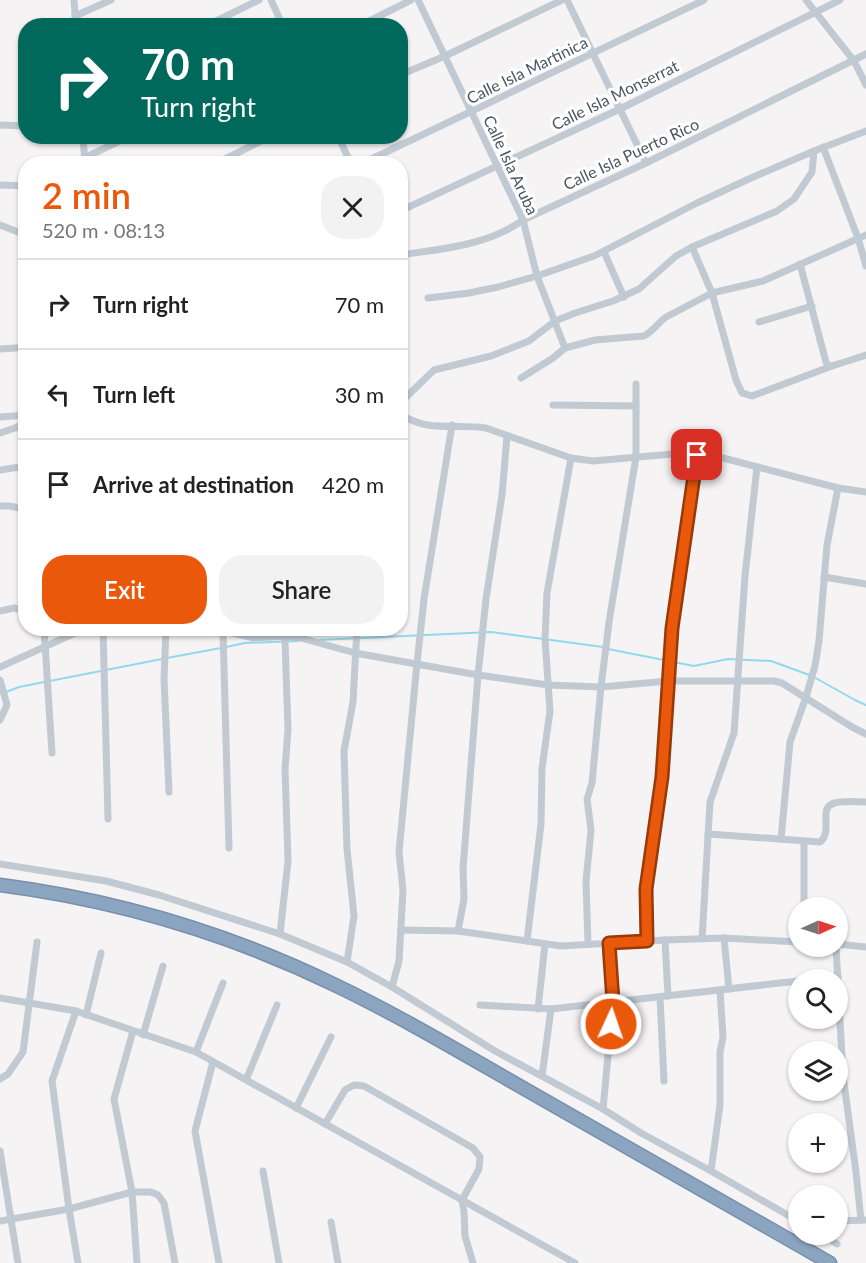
<!DOCTYPE html>
<html lang="en">
<head>
<meta charset="utf-8">
<style>
	:root { --surface:#fff; --page:#f2f2f2; --text:#222; --muted:#767676; --line:#e0e0e0; --accent:#ea580c }
	body { margin:0; font-family:Lato,sans-serif; background:var(--page); color:var(--text); height:100vh; display:flex; flex-direction:column; font-size:22px; white-space:nowrap }
	* { box-sizing:border-box; margin:0 }
	p { font-size:20px; color:var(--muted) }
	.icon { flex:none; width:33px; height:33px; fill:none; stroke:currentColor; stroke-width:2; stroke-linecap:round; stroke-linejoin:round }
	.map { position:relative; flex:1; overflow:hidden }
	.details { position:absolute; left:18px; top:156px; width:390px; height:480px; display:flex; flex-direction:column; background:var(--surface); border-radius:24px; box-shadow:0 2px 4px #0004 }
	.details>* { flex:none }
	.banner { position:absolute; left:18px; top:18px; width:390px; height:126px; border-radius:24px; box-shadow:0 2px 4px #0004; background:#00695c; color:#fff; overflow:hidden }
	.needle { width:39px; rotate:87deg }
	.buttons { position:absolute; left:788px; top:897px; display:grid; gap:12px }
	.buttons a { display:grid; place-items:center; width:60px; height:60px; border-radius:50%; background:var(--surface); box-shadow:0 2px 4px #0004; font-size:30px }
	.pin { position:absolute; display:grid; place-items:center; width:51px; height:51px; color:#fff; margin:-26px; border-radius:12px; box-shadow:0 3px 9px #0006 }
	.me { position:absolute; width:66px; margin:-33px; rotate:3deg; stroke-linejoin:round; filter:drop-shadow(0 0 4px #0008) }
	.turn { display:flex; align-items:center; gap:21px; height:126px; padding:0 24px; font-size:27px }
	.turn .icon { width:78px; height:78px; stroke-width:2.5 }
	.turn b { display:block; font-size:42px; line-height:51px }
	.round { display:grid; place-items:center; flex:none; width:63px; height:63px; border-radius:24px; background:var(--page) }
	.headline { display:flex; align-items:center; justify-content:space-between; height:102px; padding:0 24px }
	h1 { font-size:36px; font-weight:600; line-height:45px; color:var(--accent) }
	.cta { display:flex; gap:12px; margin-top:auto; padding:12px 24px }
	.cta a { flex:1; height:69px; border-radius:24px; background:var(--accent); color:#fff; font-size:24px; font-weight:600; line-height:69px; text-align:center }
	.cta a+a { background:var(--page); color:var(--text) }
	ul { padding:0; list-style:none }
	li { display:flex; align-items:center; gap:18px; height:90px; padding:0 24px; border-top:2px solid var(--line) }
	li div { flex:1 }
	li b { display:block; font-size:22px }
	li em { font-style:normal }
	.map>svg:first-child { display:block }
	.lines { fill:none; stroke-linecap:round; stroke-linejoin:round }
	.stream { stroke:#90daee; stroke-width:2 }
	.motorway-casing { stroke:#7690ad; stroke-width:15 }
	.minor { stroke:#c1cad2; stroke-width:7 }
	.motorway { stroke:#8ba5c1; stroke-width:12 }
	.route-casing { stroke:#983908; stroke-width:15 }
	.route { stroke:#ea580c; stroke-width:10 }
	.labels { text-anchor:middle; stroke-width:6; stroke-linejoin:round; paint-order:stroke }
	.street-label { font-size:16px; fill:#4a5661; stroke:#fff }
</style>
</head>
<body>
<div class="map">
<svg width="866" height="1263" viewBox="0 0 866 1263">
	<rect width="100%" height="100%" fill="#f5f3f3"/>
	<g class="lines">
		<!-- stream -->
		<g class="stream">
			<polyline points="319,640 491,632 603,647"/>
			<polyline points="226,647 245,643 298,641"/>
			<polyline points="608,649 694,666 728,659 771,661 812,676 855,700 866,705"/>
			<polyline points="167,658 221,648"/>
			<polyline points="6,692 19,687 162,659"/>
		</g>
		<!-- motorway casing -->
		<g class="motorway-casing">
			<path id="motorway" d="M0,885C116,900 230,934 335,985C404,1018 470,1058 537,1096C634,1152 732,1207 830,1263"/>
		</g>
		<!-- minor -->
		<g class="minor">
			<polyline points="74,0 76,26"/>
			<polyline points="271,0 283,26"/>
			<polyline points="418,0 523,220 537,276 565,348"/>
			<polyline points="567,0 646,163"/>
			<polyline points="806,0 854,61 866,85"/>
			<polyline points="75,16 111,0"/>
			<polyline points="206,26 259,0"/>
			<polyline points="359,26 411,0"/>
			<polyline points="400,75 445,56 562,0"/>
			<polyline points="0,125 26,126"/>
			<polyline points="83,136 85,164"/>
			<polyline points="338,136 351,164"/>
			<polyline points="823,147 858,238 866,266"/>
			<polyline points="84,158 130,136"/>
			<polyline points="215,164 271,136"/>
			<polyline points="361,164 704,0"/>
			<polyline points="0,185 26,186"/>
			<polyline points="400,211 620,109 840,0"/>
			<polyline points="0,225 26,235"/>
			<polyline points="692,247 712,293 736,380 742,393 752,396 832,366"/>
			<polyline points="604,252 624,297"/>
			<path d="M400,255C442,249 489,245 523,220L646,163L866,54"/>
			<polyline points="800,264 826,362 828,365 832,366 866,355"/>
			<polyline points="428,298 469,293 498,287 537,276 594,256 697,203 751,178 814,151 866,131"/>
			<polyline points="759,322 812,306"/>
			<polyline points="0,349 16,348 26,345"/>
			<path d="M521,378L553,358L565,348L595,340L644,336C653,331 658,323 666,317L712,293L763,281L866,235"/>
			<polyline points="400,403 434,370 491,356 529,341 555,321 575,313 613,301 639,289 676,256 692,247 777,211 794,199 812,172 814,151"/>
			<polyline points="553,405 636,406"/>
			<path d="M400,415C409,419 418,424 428,425C447,428 467,425 486,428L571,458L593,461L684,453L723,458L838,488L866,492"/>
			<polyline points="0,417 26,415"/>
			<polyline points="0,433 15,428 26,423"/>
			<polyline points="0,470 26,466"/>
			<polyline points="0,506 9,506 26,509"/>
			<polyline points="824,577 866,584"/>
			<polyline points="0,611 14,608 26,611"/>
			<polyline points="44,628 52,753"/>
			<polyline points="103,628 108,819"/>
			<polyline points="166,628 164,679 169,792"/>
			<polyline points="211,628 254,638 287,636 301,638 355,653 478,675 548,685 601,687 668,681 774,681 782,683 852,727 866,734"/>
			<polyline points="223,631 229,848"/>
			<polyline points="0,667 86,628"/>
			<polyline points="0,680 7,705 0,720"/>
			<path d="M708,834L820,842C833,832 819,809 832,804C840,800 857,802 866,802"/>
			<polyline points="781,839 790,742 806,697 815,666 819,641 827,545 838,488"/>
			<polyline points="804,841 804,908"/>
			<polyline points="0,864 106,881 159,895 280,934 347,962 392,987 495,1051 603,1109 641,1133 711,1171 798,1221"/>
			<polyline points="401,930 458,931 561,946 665,940 724,938 798,942"/>
			<polyline points="458,931 464,899 463,869 478,675 486,599 502,495 507,436"/>
			<polyline points="280,934 288,861 285,769 288,729 285,641 288,628"/>
			<polyline points="724,938 729,989"/>
			<polyline points="702,939 710,802 734,733 745,576 757,467"/>
			<polyline points="665,940 668,996"/>
			<polyline points="527,941 541,824 542,768 550,711 545,639 547,593 571,458"/>
			<polyline points="647,941 646,889 662,777 672,629 697,455"/>
			<polyline points="588,944 586,881 591,830 587,799 592,783 601,687 609,622 636,457 636,384"/>
			<polyline points="837,944 866,947"/>
			<polyline points="836,946 843,1076 856,1172 861,1220"/>
			<polyline points="347,962 354,916 347,849 344,751 353,702 357,628"/>
			<polyline points="810,980 838,976"/>
			<polyline points="392,987 399,961 403,890 399,852 417,663 424,599 452,425"/>
			<polyline points="660,997 664,1081"/>
			<polyline points="0,998 76,1011 196,1052 575,1263"/>
			<polyline points="480,1005 551,1009 798,981"/>
			<polyline points="538,1009 545,944"/>
			<polyline points="76,1011 52,1081 69,1209 78,1263"/>
			<polyline points="86,1015 101,953"/>
			<polyline points="133,1031 114,1099 132,1192 137,1263"/>
			<polyline points="143,1035 163,966"/>
			<polyline points="196,1052 223,983"/>
			<polyline points="213,1062 195,1131 219,1263"/>
			<polyline points="542,1076 551,1009"/>
			<polyline points="0,1079 8,1074 23,1052 37,942"/>
			<polyline points="246,1080 277,1005"/>
			<polyline points="296,1108 331,1037"/>
			<polyline points="603,1109 613,1002 609,943"/>
			<polyline points="325,1124 345,1090 354,1085 364,1086 473,1148 480,1157 479,1169 462,1200 464,1212 465,1236 473,1263"/>
			<polyline points="0,1151 18,1263"/>
			<polyline points="263,1171 279,1263"/>
			<polyline points="711,1171 720,1105 720,1052 723,1037 720,990"/>
			<polyline points="0,1221 69,1209 132,1192 151,1192 158,1195 164,1203 175,1263"/>
			<polyline points="837,1221 866,1220"/>
			<polyline points="331,1222 338,1263"/>
			<polyline points="822,1234 837,1244"/>
		</g>
		<!-- motorway -->
		<use href="#motorway" class="motorway"/>
	</g>
	<g class="lines">
		<!-- route casing -->
		<g class="route-casing">
			<polyline id="route" points="611,1024 613,1002 609,943 647,941 646,889 662,777 672,628 697,455"/>
		</g>
		<!-- route -->
		<use href="#route" class="route"/>
	</g>
	<g class="labels">
		<!-- street labels -->
		<g class="street-label">
			<text transform="translate(527 70) rotate(-26)" y="6">Calle Isla Martinica</text>
			<text transform="translate(615 95) rotate(-26)" y="6">Calle Isla Monserrat</text>
			<text transform="translate(631 154) rotate(-25)" y="6">Calle Isla Puerto Rico</text>
			<text transform="translate(511 165) rotate(65)" y="6">Calle Isla Aruba</text>
		</g>
	</g>
</svg>
<div class="buttons">
<a><svg class="needle" viewBox="-14 -14 28 28"><path d="M0-13l5 13h-10z" fill="#e53935"/><path d="M0 13l5-13h-10z" fill="#767676"/></svg></a>
<a><svg class="icon" aria-label="search" viewBox="0 0 24 24"><circle cx="10" cy="10" r="6"/><path d="M15 15l6 6"/></svg></a>
<a><svg class="icon" aria-label="layers" viewBox="0 0 24 24"><path d="M12 4l9 5-9 5-9-5zM3 14l9 5 9-5"/></svg></a>
<a>+</a>
<a>−</a>
</div>
<div class="pin" style="left:697px;top:455px;background:#d93025"><svg class="icon" aria-label="arrive" viewBox="0 0 24 24"><path d="M6 21V4h12l-3 4 3 4H6"/></svg></div>
<svg class="me" style="left:611px;top:1024px" viewBox="-20 -20 40 40"><circle r="17" fill="#ea580c" stroke="#fff" stroke-width="3"/><path d="M0-11L8 9 0 5-8 9z" fill="#fff"/></svg>
<div class="banner">
<div class="turn"><svg class="icon" aria-label="right" viewBox="0 0 24 24"><path d="M7 20v-9h11M14 6l5 5-5 5"/></svg><div><b>70 m</b>Turn right</div></div>
</div>
<section class="details">
<div class="headline"><div><h1>2 min</h1><p>520 m · 08:13</p></div><a class="round"><svg class="icon" aria-label="close" viewBox="0 0 24 24"><path d="M6 6l12 12M18 6L6 18"/></svg></a></div>
<ul>
<li><svg class="icon" aria-label="right" viewBox="0 0 24 24"><path d="M7 20v-9h11M14 6l5 5-5 5"/></svg><div><b>Turn right</b></div><em>70 m</em></li>
<li><svg class="icon" aria-label="left" viewBox="0 0 24 24"><path d="M17 20v-9H6M10 6l-5 5 5 5"/></svg><div><b>Turn left</b></div><em>30 m</em></li>
<li><svg class="icon" aria-label="arrive" viewBox="0 0 24 24"><path d="M6 21V4h12l-3 4 3 4H6"/></svg><div><b>Arrive at destination</b></div><em>420 m</em></li>
</ul>
<div class="cta"><a>Exit</a><a>Share</a></div>
</section>
</div>
</body>
</html>
